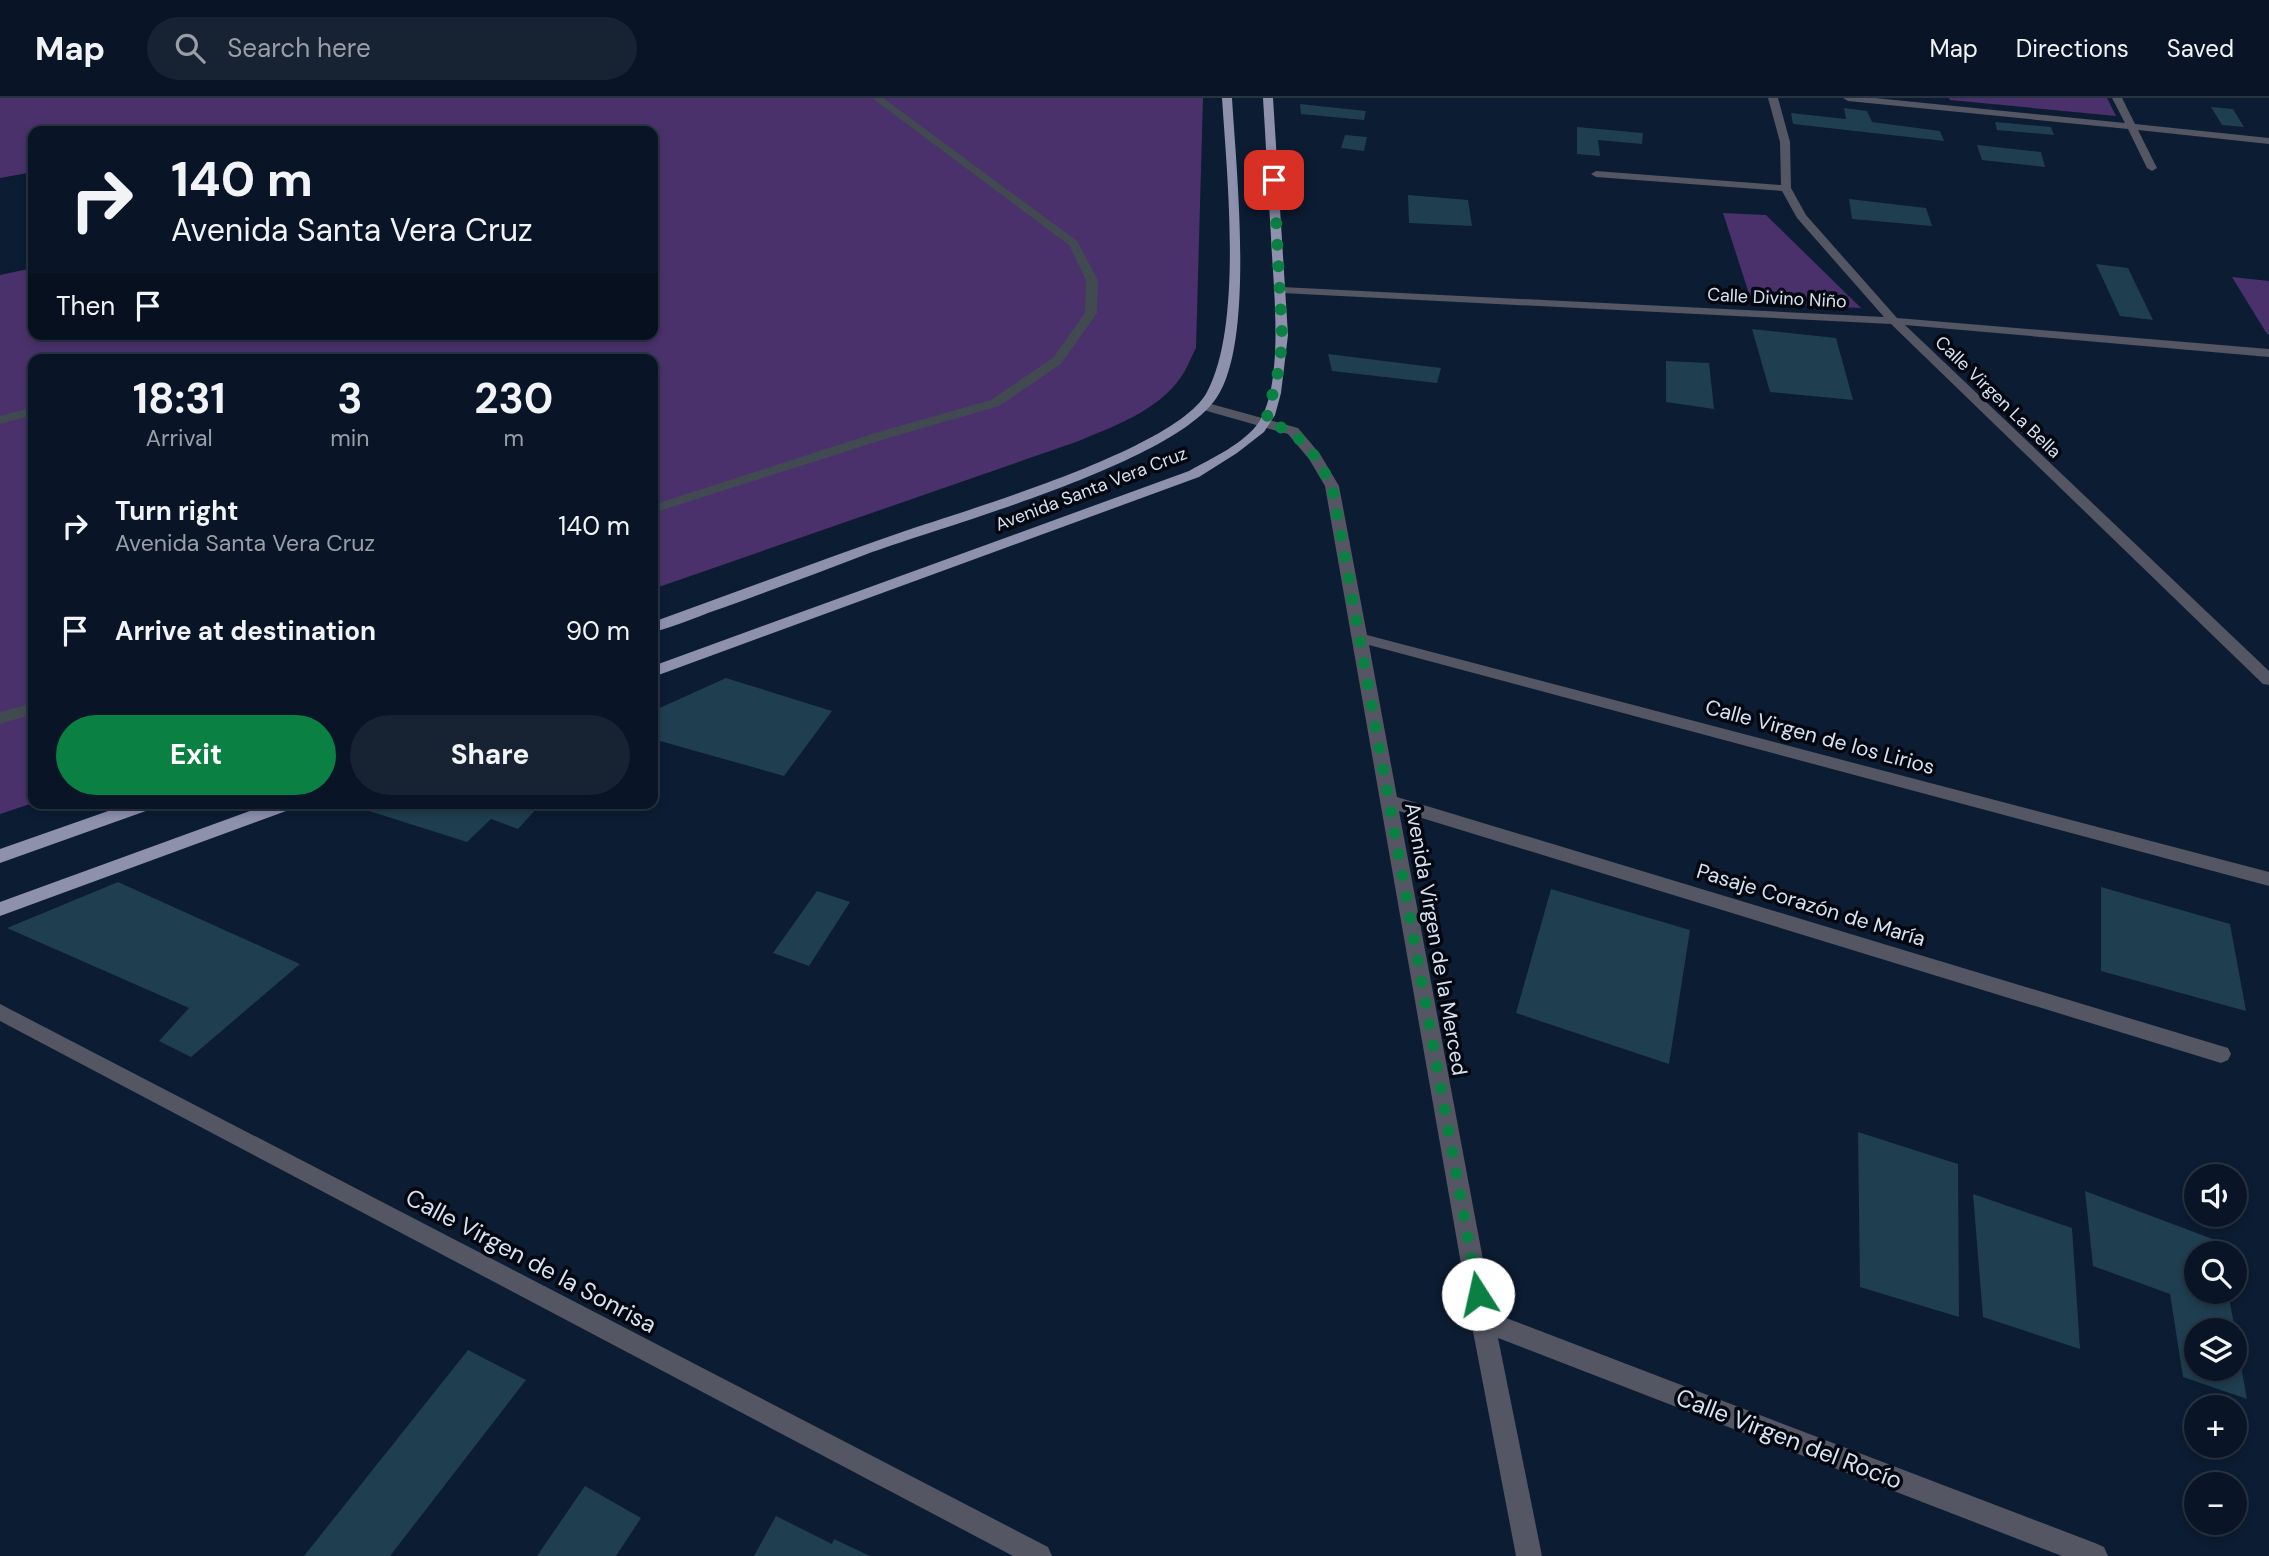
<!DOCTYPE html>
<html lang="en">
<head>
<meta charset="utf-8">
<style>
	:root { --surface:#091526; --page:#172232; --text:#f1f3f6; --muted:#999fa7; --line:#293443; --accent:#0b8043 }
	body { margin:0; font-family:"DM Sans",sans-serif; background:var(--page); color:var(--text); height:100vh; display:flex; flex-direction:column; font-size:26px; white-space:nowrap }
	* { box-sizing:border-box; margin:0 }
	p { font-size:23px; color:var(--muted) }
	.icon { flex:none; width:38px; height:38px; fill:none; stroke:currentColor; stroke-width:2; stroke-linecap:round; stroke-linejoin:round }
	.map { position:relative; flex:1; overflow:hidden }
	.panel { position:absolute; left:28px; top:256px; width:630px; height:455px; display:flex; flex-direction:column; background:var(--surface); border-radius:14px; box-shadow:0 4px 10px #0003,0 0 0 2px var(--line) }
	.panel>* { flex:none }
	.top-card { position:absolute; left:28px; top:28px; width:630px; height:214px; border-radius:14px; box-shadow:0 4px 10px #0003,0 0 0 2px var(--line); background:#091526; color:var(--text); overflow:hidden }
	.controls { position:absolute; left:2184px; top:1066px; display:grid; gap:14px }
	.controls a { display:grid; place-items:center; width:63px; height:63px; border-radius:50%; background:var(--surface); box-shadow:0 4px 10px #0003,0 0 0 2px var(--line); font-size:35px }
	.pin { position:absolute; display:grid; place-items:center; width:60px; height:60px; color:#fff; margin:-30px; border-radius:14px; box-shadow:0 4px 10px #0006 }
	.me { position:absolute; width:77px; margin:-38px; rotate:350deg; stroke-linejoin:round; filter:drop-shadow(0 0 5px #0008) }
	.turn { display:flex; align-items:center; gap:24px; height:147px; padding:0 28px; font-size:32px }
	.turn .icon { width:91px; height:91px; stroke-width:2.5 }
	.turn b { display:block; font-size:49px; line-height:60px }
	.then { display:flex; align-items:center; height:66px; padding:0 28px; background:#0003; gap:14px; font-size:26px }
	.eta { display:flex; justify-content:space-evenly; align-items:center; height:119px; text-align:center }
	.eta b { font-size:42px; font-weight:700; line-height:49px }
	.button { display:flex; gap:14px; margin-top:auto; padding:14px 28px }
	.button a { flex:1; height:80px; border-radius:42px; background:var(--accent); color:#fff; font-size:28px; font-weight:700; line-height:80px; text-align:center }
	.button a+a { background:var(--page); color:var(--text) }
	ul { padding:0; list-style:none }
	li { display:flex; align-items:center; gap:21px; height:105px; padding:0 28px }
	li div { flex:1 }
	li b { display:block; font-size:26px }
	li em { font-style:normal }
	header { display:flex; align-items:center; gap:42px; box-sizing:border-box; height:98px; padding:0 35px; background:var(--surface); border-bottom:2px solid var(--line) }
	header strong { font-size:33px }
	nav { display:flex; gap:38px; margin-inline-start:auto; font-size:24px }
	.search { width:490px; height:63px; background:var(--page); display:flex; align-items:center; gap:18px; box-sizing:border-box; padding:0 24px; border-radius:38px; color:var(--muted); font-size:26px }
	.map>svg:first-child { display:block }
	.green { fill:#4a316b }
	.lines { fill:none; stroke-linecap:round; stroke-linejoin:round }
	.stream { fill:#414a51; fill-rule:evenodd }
	.building { fill:#1f3e4f }
	.minor { fill:#545663; fill-rule:evenodd }
	.major { fill:#8d91ac; fill-rule:evenodd }
	.route { stroke:#0b8043; stroke-width:12; stroke-dasharray:0 21.6 }
	.labels { text-anchor:middle; stroke-width:7; stroke-linejoin:round; paint-order:stroke }
	.far-street-label { font-size:18px; fill:#d7e2f1; stroke:#020710 }
	.street-label { font-size:21px; fill:#d7e2f1; stroke:#020710 }
	.near-street-label { font-size:24px; fill:#d7e2f1; stroke:#020710 }
</style>
</head>
<body>
<header>
<strong>Map</strong>
<div class="search"><svg class="icon" aria-label="search" viewBox="0 0 24 24"><circle cx="10" cy="10" r="6"/><path d="M15 15l6 6"/></svg>Search here</div>
<nav><a>Map</a><a>Directions</a><a>Saved</a></nav>
</header>
<div class="map">
<svg width="2269" height="1458" viewBox="0 0 2269 1458">
	<rect width="100%" height="100%" fill="#0c1c32"/>
	<!-- green -->
	<g class="green">
		<path d="M0,0H1203L1196,250C1191,259 1187,271 1181,279C1158,313 1112,329 1076,344L653,491V261H33V705L0,716V177L33,170V236H653V33H33V74L0,80Z"/>
		<polygon points="1949,0 2107,0 2116,18 1950,2"/>
		<polygon points="1723,115 1766,117 1861,210 1752,205"/>
		<polygon points="2232,179 2269,183 2269,236 2267,236"/>
	</g>
	<g class="lines">
		<!-- stream -->
		<g class="stream">
			<polygon points="872,0 883,0 1077,143 1098,182 1097,215 1061,266 999,308 885,341 653,415 653,407 875,335 991,302 1053,260 1085,215 1086,182 1069,147"/>
			<polygon points="33,309 33,317 0,326 0,318"/>
			<polygon points="33,605 33,616 0,626 0,614"/>
		</g>
	</g>
	<!-- building -->
	<g class="building">
		<polygon points="1300,6 1366,13 1364,22 1301,16"/>
		<polygon points="2211,9 2233,11 2244,29 2222,27"/>
		<polygon points="1844,10 1867,13 1872,24 1940,33 1944,43 1793,26 1791,15 1846,21"/>
		<polygon points="1995,24 2051,29 2054,37 1997,32"/>
		<polygon points="1577,29 1643,35 1642,46 1598,42 1600,58 1577,56"/>
		<polygon points="1345,37 1367,39 1364,53 1341,50"/>
		<polygon points="1977,47 2041,54 2045,69 1982,62"/>
		<polygon points="1408,97 1468,102 1472,128 1409,125"/>
		<polygon points="1849,101 1926,110 1932,128 1852,121"/>
		<polygon points="2096,166 2128,170 2153,222 2120,218"/>
		<polygon points="1752,231 1836,240 1853,302 1770,294"/>
		<polygon points="1328,256 1441,270 1437,285 1332,273"/>
		<polygon points="1666,263 1709,265 1714,311 1666,304"/>
		<polygon points="726,580 832,613 784,678 653,641 653,613"/>
		<polygon points="383,705 521,705 536,711 518,731 491,721 467,744 366,712"/>
		<polygon points="118,784 300,866 191,959 159,943 189,910 7,830"/>
		<polygon points="2101,789 2230,826 2246,913 2101,873"/>
		<polygon points="1551,791 1690,832 1669,966 1516,915"/>
		<polygon points="817,793 850,804 809,868 773,855"/>
		<polygon points="1858,1034 1958,1066 1959,1219 1860,1189"/>
		<polygon points="2085,1093 2218,1143 2220,1155 2196,1155 2196,1194 2228,1194 2235,1232 2196,1232 2196,1270 2235,1270 2236,1240 2247,1301 2183,1279 2170,1196 2093,1168"/>
		<polygon points="1973,1096 2072,1130 2080,1251 1983,1219"/>
		<polygon points="468,1252 526,1282 390,1458 304,1458"/>
		<polygon points="585,1388 641,1420 616,1458 537,1458"/>
		<polygon points="776,1418 832,1446 834,1441 870,1458 754,1458"/>
	</g>
	<g class="lines">
		<!-- minor -->
		<g class="minor">
			<polygon points="1768,0 1778,0 1790,44 1791,90 1806,117 1897,220 2269,251 2269,259 1905,227 2269,573 2269,587 2263,586 1891,226 1282,195 1276,192 1282,189 1884,219 1797,120 1782,93 1596,79 1591,76 1596,73 1781,87 1780,44"/>
			<polygon points="1843,0 1875,0 2125,25 2112,0 2122,0 2135,26 2269,40 2269,46 2138,32 2157,70 2152,73 2147,70 2128,31 1848,3"/>
			<polygon points="1204,304 1298,330 1320,356 1339,388 1367,537 2269,774 2269,788 1369,547 1397,699 2228,950 2231,956 2228,962 2221,965 1399,713 1493,1215 2095,1445 2104,1449 2108,1458 2062,1458 1498,1240 1542,1458 1516,1458 1471,1223 1325,388 1309,361 1288,336 1200,311 1198,308"/>
			<polygon points="0,906 1048,1449 1052,1458 1013,1458 0,923"/>
		</g>
		<!-- major -->
		<g class="major">
			<path d="M1222,0H1232C1236,70 1255,242 1217,299C1175,365 946,427 867,456C821,474 774,491 728,508C703,516 678,528 653,534V524C736,494 819,463 902,434C966,412 1177,351 1207,294C1243,227 1227,77 1222,0Z"/>
			<path d="M1263,0H1273L1288,237L1281,295L1275,317L1264,334L1237,355L1199,379L653,579V568L1189,373C1212,360 1244,346 1259,324C1285,283 1273,187 1271,139C1268,93 1266,46 1263,0Z"/>
			<polygon points="131,705 159,705 157,709 0,765 0,751"/>
			<polygon points="272,705 299,705 297,709 0,818 0,804"/>
		</g>
	</g>
	<g class="lines">
		<!-- route -->
		<path class="route" d="M1274,82L1282,237L1280,266L1266,323C1305,338 1312,352 1332,388L1478,1196"/>
	</g>
	<g class="labels">
		<!-- far-street labels -->
		<g class="far-street-label">
			<text transform="translate(1777 200) rotate(3)" y="6">Calle Divino Niño</text>
			<text transform="translate(1998 299) rotate(44)" y="6">Calle Virgen La Bella</text>
			<text transform="translate(1091 391) rotate(-21)" y="6">Avenida Santa Vera Cruz</text>
		</g>
		<!-- street labels -->
		<g class="street-label">
			<text transform="translate(1820 639) rotate(15)" y="7">Calle Virgen de los Lirios</text>
			<text transform="translate(1811 807) rotate(17)" y="7">Pasaje Corazón de María</text>
			<text transform="translate(1436 841) rotate(80)" y="7">Avenida Virgen de la Merced</text>
		</g>
		<!-- near-street labels -->
		<g class="near-street-label">
			<text transform="translate(531 1163) rotate(28)" y="8">Calle Virgen de la Sonrisa</text>
			<text transform="translate(1789 1341) rotate(21)" y="8">Calle Virgen del Rocío</text>
		</g>
	</g>
</svg>
<div class="controls">
<a><svg class="icon" aria-label="sound" viewBox="0 0 24 24"><path d="M4 9h4l5-4v14l-5-4H4zM17 9q2 3 0 6"/></svg></a>
<a><svg class="icon" aria-label="search" viewBox="0 0 24 24"><circle cx="10" cy="10" r="6"/><path d="M15 15l6 6"/></svg></a>
<a><svg class="icon" aria-label="layers" viewBox="0 0 24 24"><path d="M12 4l9 5-9 5-9-5zM3 14l9 5 9-5"/></svg></a>
<a>+</a>
<a>−</a>
</div>
<div class="pin" style="left:1274px;top:82px;background:#d93025"><svg class="icon" aria-label="arrive" viewBox="0 0 24 24"><path d="M6 21V4h12l-3 4 3 4H6"/></svg></div>
<svg class="me" style="left:1478px;top:1196px" viewBox="-20 -20 40 40"><circle r="19" fill="#fff"/><path d="M0-13L10 11 0 6-10 11z" fill="#0b8043"/></svg>
<div class="top-card">
<div class="turn"><svg class="icon" aria-label="right" viewBox="0 0 24 24"><path d="M7 20v-9h11M14 6l5 5-5 5"/></svg><div><b>140 m</b>Avenida Santa Vera Cruz</div></div>
<div class="then">Then<svg class="icon" aria-label="arrive" viewBox="0 0 24 24"><path d="M6 21V4h12l-3 4 3 4H6"/></svg></div>
</div>
<section class="panel">
<div class="eta">
<div><b>18:31</b><p>Arrival</p></div>
<div><b>3</b><p>min</p></div>
<div><b>230</b><p>m</p></div>
</div>
<ul>
<li><svg class="icon" aria-label="right" viewBox="0 0 24 24"><path d="M7 20v-9h11M14 6l5 5-5 5"/></svg><div><b>Turn right</b><p>Avenida Santa Vera Cruz</p></div><em>140 m</em></li>
<li><svg class="icon" aria-label="arrive" viewBox="0 0 24 24"><path d="M6 21V4h12l-3 4 3 4H6"/></svg><div><b>Arrive at destination</b></div><em>90 m</em></li>
</ul>
<div class="button"><a>Exit</a><a>Share</a></div>
</section>
</div>
</body>
</html>
